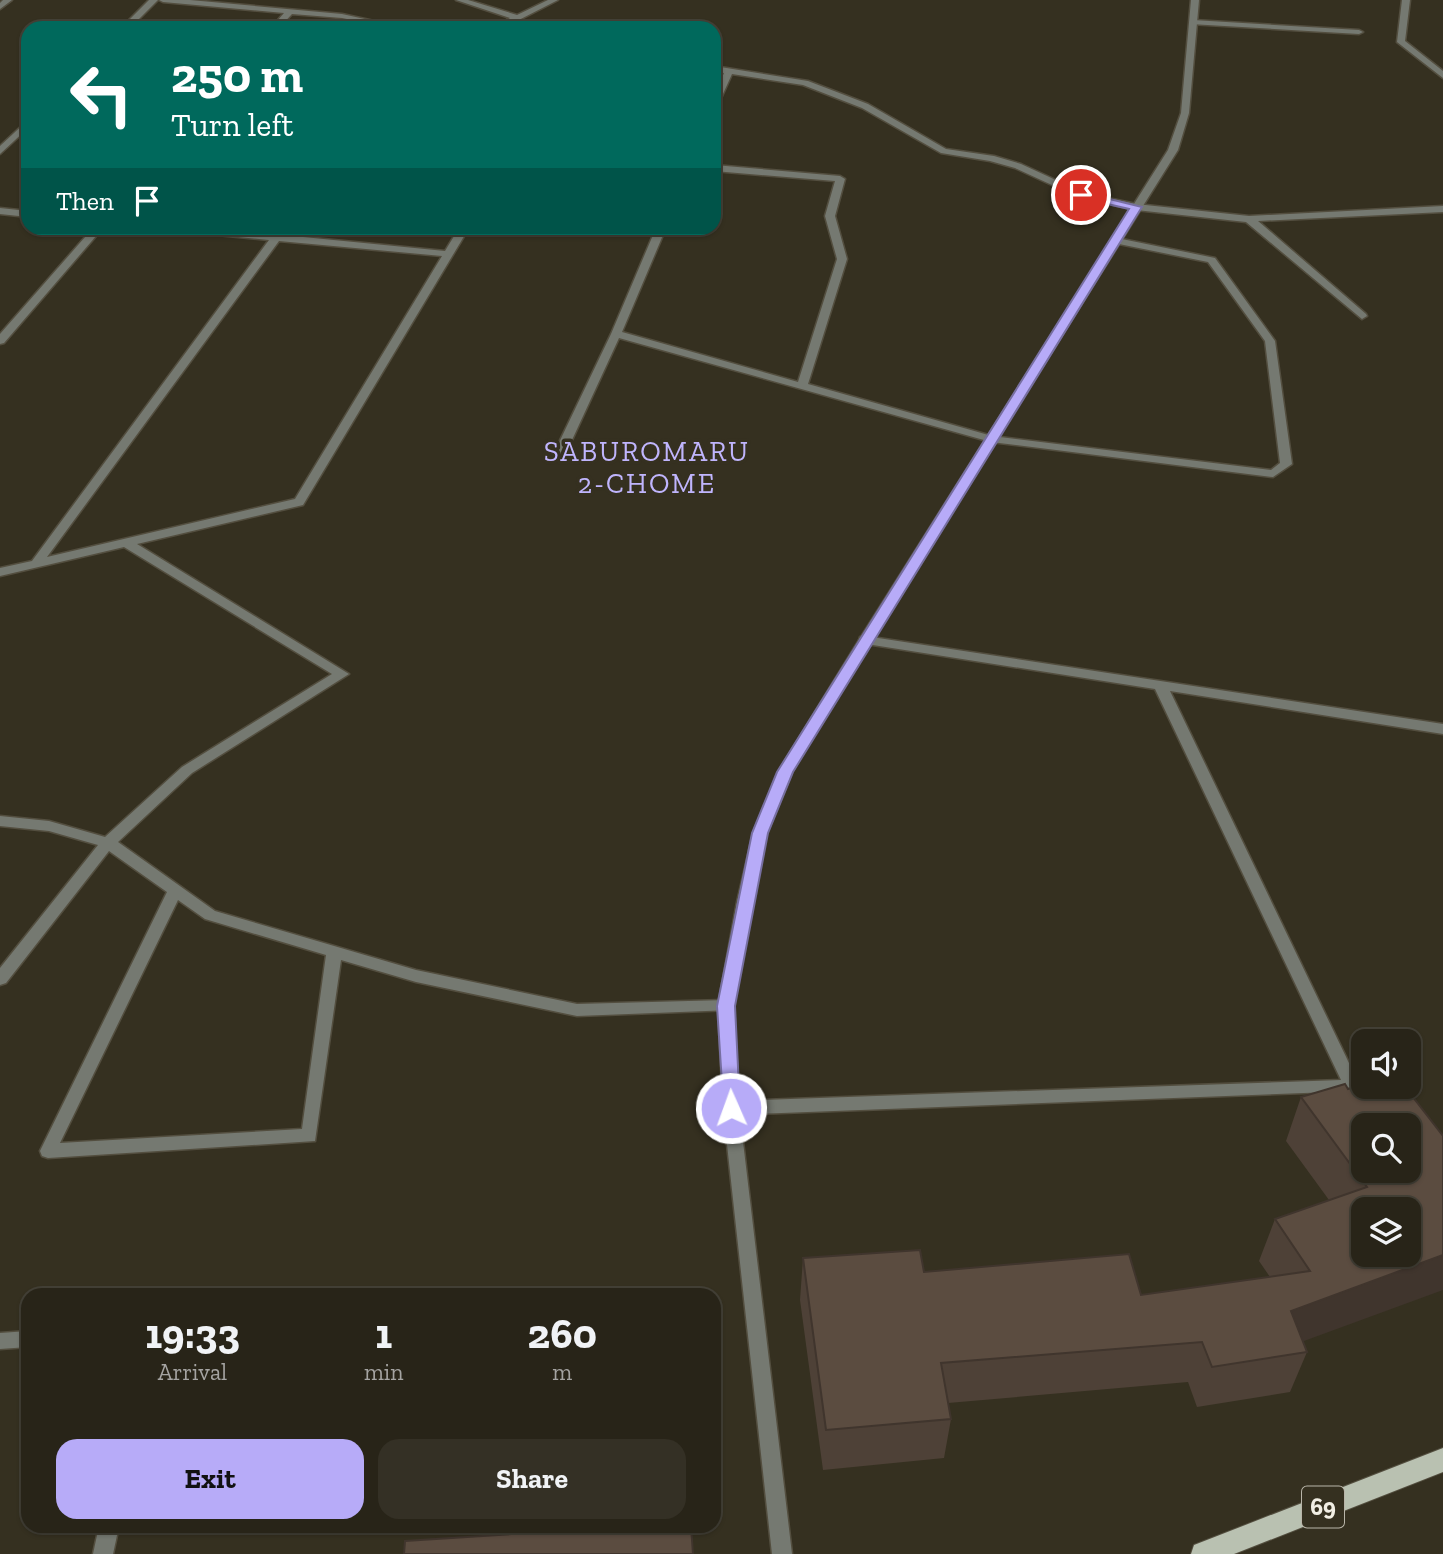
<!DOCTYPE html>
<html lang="en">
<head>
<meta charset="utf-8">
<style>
	:root { --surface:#282418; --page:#343025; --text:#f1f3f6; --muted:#a5a4a2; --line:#444137; --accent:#b7abf8 }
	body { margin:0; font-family:"Zilla Slab",serif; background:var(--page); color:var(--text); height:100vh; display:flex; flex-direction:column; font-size:26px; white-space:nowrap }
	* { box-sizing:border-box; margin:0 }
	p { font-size:23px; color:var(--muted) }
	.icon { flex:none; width:38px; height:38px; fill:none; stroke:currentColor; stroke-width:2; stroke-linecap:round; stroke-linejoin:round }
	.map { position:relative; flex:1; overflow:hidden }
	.details { position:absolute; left:21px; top:1288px; width:700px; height:245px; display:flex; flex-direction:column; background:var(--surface); border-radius:21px; box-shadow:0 2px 5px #0004,0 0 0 2px var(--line) }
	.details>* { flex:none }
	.top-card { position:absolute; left:21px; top:21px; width:700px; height:214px; border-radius:21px; box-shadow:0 2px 5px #0004,0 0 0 2px var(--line); background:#00695c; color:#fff; overflow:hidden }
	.tools { position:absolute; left:1351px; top:1029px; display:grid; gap:14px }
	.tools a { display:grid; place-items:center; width:70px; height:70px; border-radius:14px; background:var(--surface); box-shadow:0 2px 5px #0004,0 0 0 2px var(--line); font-size:35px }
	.pin { position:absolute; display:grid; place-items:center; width:60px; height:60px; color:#fff; margin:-30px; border:4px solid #fff; border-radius:50%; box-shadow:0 2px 7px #0007 }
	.me { position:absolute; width:77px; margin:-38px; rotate:358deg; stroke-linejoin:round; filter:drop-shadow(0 0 5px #0008) }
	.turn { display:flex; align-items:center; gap:24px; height:147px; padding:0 35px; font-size:32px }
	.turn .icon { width:91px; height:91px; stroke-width:2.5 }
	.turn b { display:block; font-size:49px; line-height:60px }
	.then { display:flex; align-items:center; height:66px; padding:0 35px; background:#0003; gap:14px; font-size:26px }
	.eta { display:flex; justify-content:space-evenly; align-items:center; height:119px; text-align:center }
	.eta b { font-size:42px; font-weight:700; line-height:49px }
	.button { display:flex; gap:14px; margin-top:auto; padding:14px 35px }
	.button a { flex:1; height:80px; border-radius:21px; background:var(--accent); color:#111; font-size:28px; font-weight:700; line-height:80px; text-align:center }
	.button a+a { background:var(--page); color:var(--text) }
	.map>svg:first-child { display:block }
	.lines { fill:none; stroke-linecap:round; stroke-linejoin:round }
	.minor-casing { stroke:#534e3f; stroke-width:3 }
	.tertiary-casing { stroke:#534e3f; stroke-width:3 }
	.primary-casing { stroke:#534e3f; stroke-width:2 }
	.minor { fill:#757971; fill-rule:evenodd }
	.tertiary { fill:#757971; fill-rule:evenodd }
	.primary { fill:#b9c1b1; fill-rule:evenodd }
	.wall { fill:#4e4137 }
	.shaded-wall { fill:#40352d }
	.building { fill:#5b4c40; stroke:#40352d; stroke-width:2; fill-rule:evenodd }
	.route { fill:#b7abf8; stroke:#776fa1; stroke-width:2 }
	.labels { text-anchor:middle; stroke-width:7; stroke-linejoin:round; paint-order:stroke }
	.shield { fill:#353020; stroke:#b9b5a9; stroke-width:2 }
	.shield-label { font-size:24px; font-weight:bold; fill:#f1eee4 }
	.neighbourhood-label { font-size:28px; letter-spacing:2px; fill:#c0b5fd; stroke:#353020 }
</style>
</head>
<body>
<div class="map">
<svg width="1443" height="1554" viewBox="0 0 1443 1554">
	<rect width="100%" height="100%" fill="#353020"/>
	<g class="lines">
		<!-- minor casing -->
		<g class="minor-casing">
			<g id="minor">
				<polygon points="3,0 12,0 0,9 0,3"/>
				<polygon points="149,0 158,0 130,28 121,28"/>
				<polygon points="159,0 190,0 342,14 406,28 390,28 342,18 292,14 279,28 271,28 284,13 163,2"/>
				<polygon points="456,0 468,0 517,15 548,0 558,0 503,28 493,28 510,18"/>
				<polygon points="1402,0 1410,0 1405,41 1443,71 1443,78 1397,42"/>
				<polygon points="1193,20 1359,30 1363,32 1359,34 1190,24 1190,20"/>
				<polygon points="714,66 808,81 868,104 946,149 994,156 1021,164 1084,193 1136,204 1249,216 1443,206 1443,212 1258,221 1366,314 1367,316 1362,319 1246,222 1136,210 1078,197 1015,168 990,161 941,153 862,108 803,85 732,74 718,105 714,108 714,95 724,73 714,72"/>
				<polygon points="28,120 28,128 0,154 0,146"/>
				<polygon points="714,165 840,176 845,179 835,216 847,259 808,384 992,436 1271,470 1280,463 1265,341 1208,262 1114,243 1114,239 1117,238 1215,258 1275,341 1292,464 1273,477 991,442 619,338 566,453 564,455 556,455 554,453 611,334 656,228 666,228 622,332 798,382 837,259 825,216 835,181 714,171"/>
				<polygon points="0,208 28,211 28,217 0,214"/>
				<polygon points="93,228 103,228 4,343 0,344 0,334"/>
				<path d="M171,228H201L273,234L278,228H288L283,235L445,251L459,228H469L303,505L137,544L349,674L192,773L118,842L215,911L416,970L577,1004L726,1000L732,1002L734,1006L732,1010L577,1016L416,982L341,960L315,1141L48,1158L42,1156L40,1151L167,892L109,851L6,983L0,985V968L98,845L49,831L0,826V816L49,821L105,837L182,767L332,674L124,547L0,576V568L32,561L269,240L176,231ZM279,241L442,256L295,499L47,557ZM178,900L205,919L326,955L302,1129L60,1143Z"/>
				<polygon points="865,636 1443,724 1443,734 1170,691 1360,1086 1358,1091 731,1115 725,1113 723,1108 725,1103 731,1101 1341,1080 1155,689 860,643 859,640 860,637"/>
				<polygon points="28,1331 28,1347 0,1349 0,1333"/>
				<polygon points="99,1526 119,1526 113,1554 93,1554"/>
			</g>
		</g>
		<!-- tertiary casing -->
		<g class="tertiary-casing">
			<polygon id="tertiary" points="1191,0 1199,0 1189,113 1178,150 871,640 792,772 767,833 751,902 734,1006 739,1108 792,1554 772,1554 723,1108 718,1006 737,902 753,833 780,769 859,640 1168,150 1181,113"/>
		</g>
		<!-- primary casing -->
		<g class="primary-casing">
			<polygon id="primary" points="1443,1448 1443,1472 1234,1554 1191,1554 1194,1545"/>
		</g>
		<!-- minor -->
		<use href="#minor" class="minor"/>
		<!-- tertiary -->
		<use href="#tertiary" class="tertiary"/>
		<!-- primary -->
		<use href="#primary" class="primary"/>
	</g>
	<!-- wall -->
	<polygon class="wall" points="1348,1089 1371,1094 1443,1136 1303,1342 1307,1352 1290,1392 1197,1407 1188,1382 948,1403 951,1419 944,1458 823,1470 800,1300 803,1258 1141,1295 1270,1277 1259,1261 1275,1219 1329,1200 1286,1141 1301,1097"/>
	<!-- shaded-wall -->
	<polygon class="shaded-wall" points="1443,1255 1443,1290 1274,1352 1291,1311"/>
	<!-- building -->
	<g class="building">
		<path d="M1345,1084L1348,1089L1363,1084V1087H1365L1371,1094L1394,1087H1405L1443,1136V1255L1291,1311L1307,1352L1212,1367L1202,1342L941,1363L951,1419L826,1430L803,1258L920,1250L924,1272L1129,1254L1141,1295L1310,1271L1275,1219L1367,1187L1301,1097ZM1363,1125H1409V1171H1363ZM1363,1209H1409V1255H1363Z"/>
		<polygon points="636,1526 691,1526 693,1554 404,1554 405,1541"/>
	</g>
	<!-- route -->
	<polygon class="route" points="1081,192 1142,207 793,772 768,833 735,1006 740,1108 737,1114 724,1114 717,1006 752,833 777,772 1129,209 1077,197 1075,195"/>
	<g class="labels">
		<!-- shield labels -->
		<rect class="shield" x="1302" y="1486.5" width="42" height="41" rx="5"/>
		<g class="shield-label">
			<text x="1323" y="1515">69</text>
		</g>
		<!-- neighbourhood labels -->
		<g class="neighbourhood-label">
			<text x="647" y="461">SABUROMARU<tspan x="647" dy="32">2-CHOME</tspan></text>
		</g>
	</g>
</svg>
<div class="tools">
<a><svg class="icon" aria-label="sound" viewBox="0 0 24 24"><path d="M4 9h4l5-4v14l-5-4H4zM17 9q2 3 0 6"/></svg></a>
<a><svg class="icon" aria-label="search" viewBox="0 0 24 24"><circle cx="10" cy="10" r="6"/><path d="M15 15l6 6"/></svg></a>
<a><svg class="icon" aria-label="layers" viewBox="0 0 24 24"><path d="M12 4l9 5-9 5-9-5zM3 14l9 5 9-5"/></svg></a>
</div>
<div class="pin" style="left:1081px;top:195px;background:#d93025"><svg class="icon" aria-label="arrive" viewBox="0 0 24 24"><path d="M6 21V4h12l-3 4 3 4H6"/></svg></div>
<svg class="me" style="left:731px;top:1108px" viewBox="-20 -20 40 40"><circle r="17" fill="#b7abf8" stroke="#fff" stroke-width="3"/><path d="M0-11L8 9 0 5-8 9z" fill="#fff"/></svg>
<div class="top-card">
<div class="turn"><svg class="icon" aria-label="left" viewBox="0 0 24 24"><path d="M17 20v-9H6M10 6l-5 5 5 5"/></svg><div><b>250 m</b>Turn left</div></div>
<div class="then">Then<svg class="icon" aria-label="arrive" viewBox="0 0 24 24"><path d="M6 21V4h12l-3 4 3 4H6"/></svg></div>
</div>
<section class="details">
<div class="eta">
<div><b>19:33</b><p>Arrival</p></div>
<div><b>1</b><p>min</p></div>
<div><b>260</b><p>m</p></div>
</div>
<div class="button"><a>Exit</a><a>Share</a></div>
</section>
</div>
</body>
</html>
